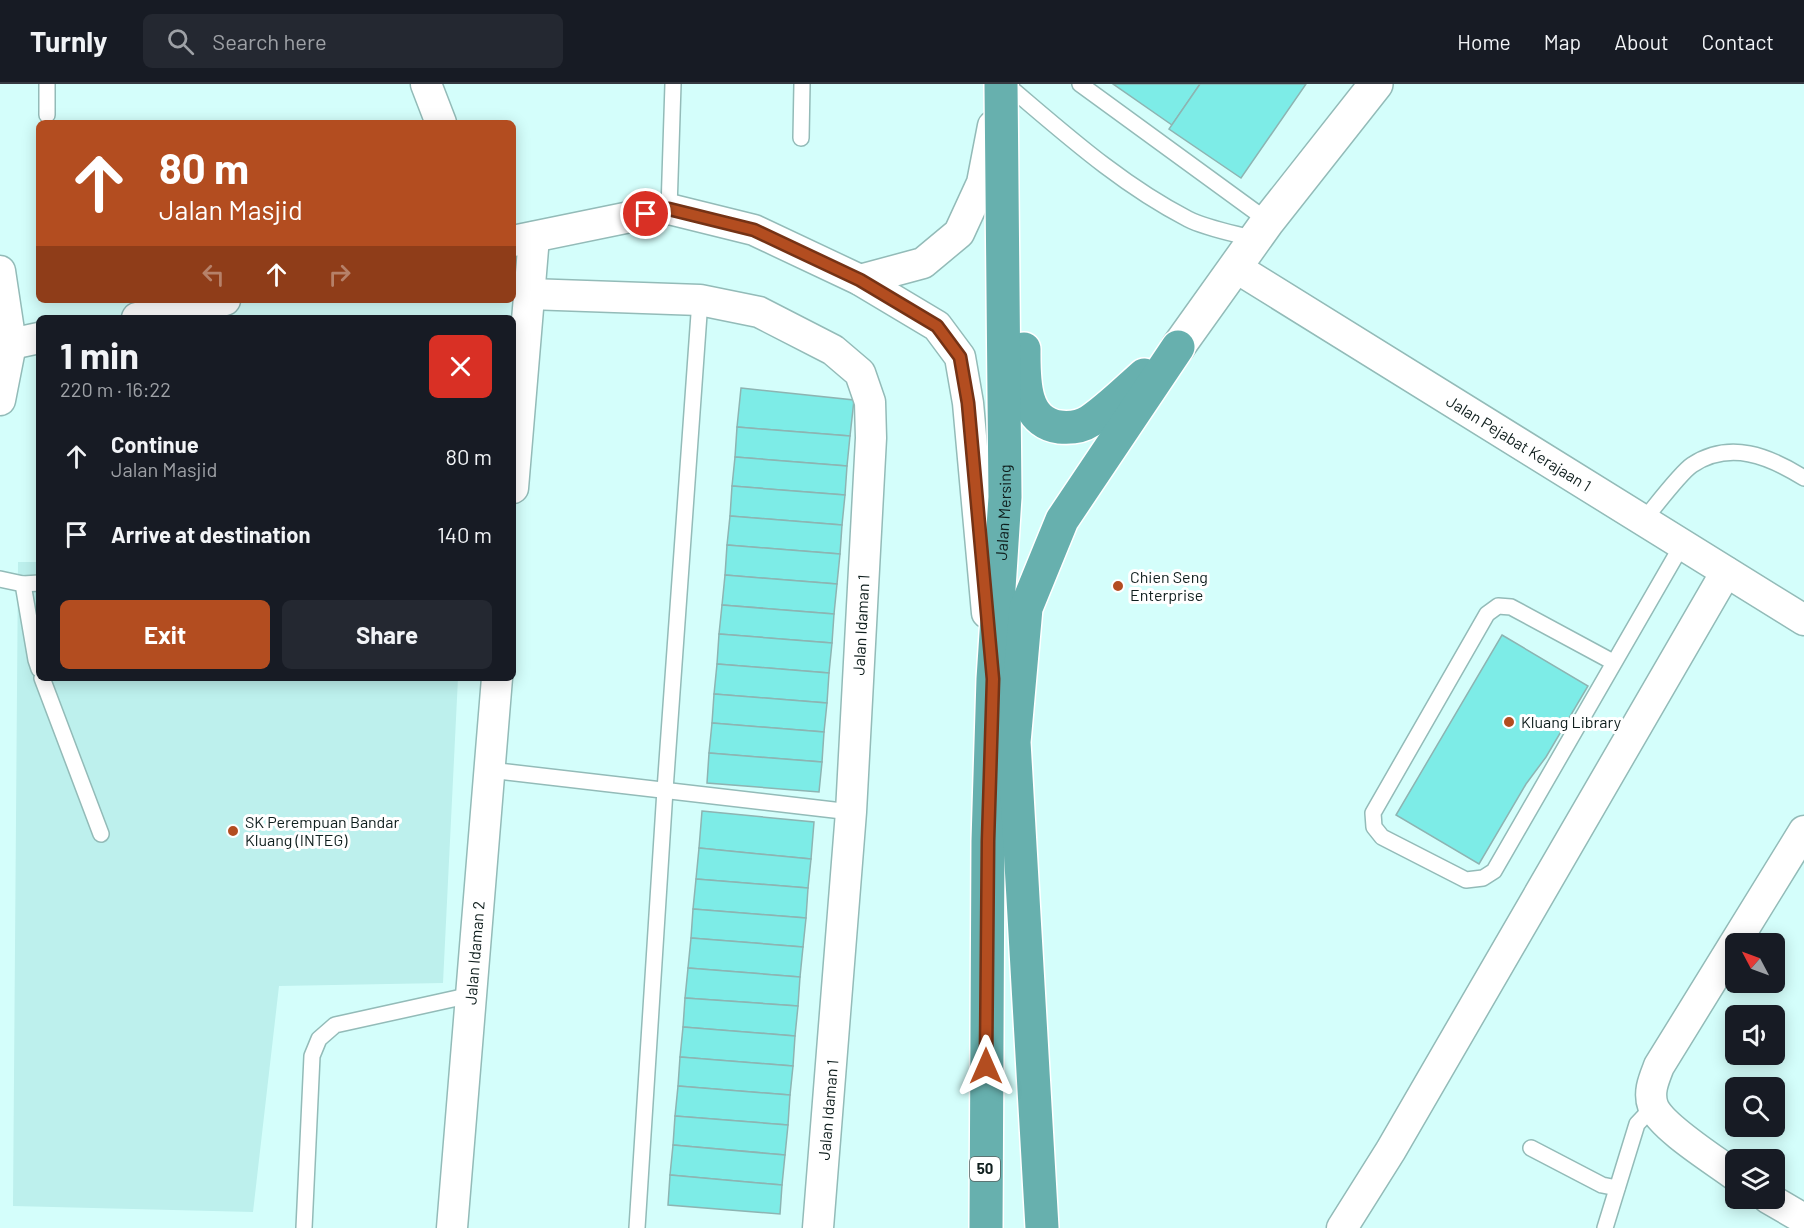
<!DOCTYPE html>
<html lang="en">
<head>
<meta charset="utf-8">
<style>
	:root { --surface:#171b24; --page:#242831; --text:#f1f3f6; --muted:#9ea1a6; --line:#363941; --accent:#b34d20 }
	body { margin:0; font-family:Barlow,sans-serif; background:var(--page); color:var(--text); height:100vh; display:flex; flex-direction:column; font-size:22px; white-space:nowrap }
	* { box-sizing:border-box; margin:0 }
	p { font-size:20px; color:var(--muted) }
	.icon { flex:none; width:33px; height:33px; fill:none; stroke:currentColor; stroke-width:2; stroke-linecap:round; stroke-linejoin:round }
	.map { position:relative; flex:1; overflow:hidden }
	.panel { position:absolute; left:36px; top:231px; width:480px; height:366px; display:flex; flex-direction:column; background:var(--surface); border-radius:9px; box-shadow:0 3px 15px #0003 }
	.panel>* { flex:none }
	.top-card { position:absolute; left:36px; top:36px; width:480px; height:183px; border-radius:9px; box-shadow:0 3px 15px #0003; background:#b34d20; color:#fff; overflow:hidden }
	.needle { width:39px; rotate:311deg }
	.controls { position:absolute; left:1725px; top:849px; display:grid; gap:12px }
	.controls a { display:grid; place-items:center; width:60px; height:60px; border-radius:9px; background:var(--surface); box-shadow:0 3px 15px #0003; font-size:30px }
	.pin { position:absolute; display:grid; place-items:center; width:51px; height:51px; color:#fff; margin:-26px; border:3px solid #fff; border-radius:50%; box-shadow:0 2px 6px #0007 }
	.me { position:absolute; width:66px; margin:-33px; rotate:0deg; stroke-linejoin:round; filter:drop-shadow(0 0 4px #0008) }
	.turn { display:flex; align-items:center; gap:21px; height:126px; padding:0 24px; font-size:27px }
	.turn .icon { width:78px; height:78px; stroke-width:2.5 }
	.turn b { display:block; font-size:42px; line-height:51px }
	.lanes { display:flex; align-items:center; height:57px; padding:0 24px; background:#0003; justify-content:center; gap:30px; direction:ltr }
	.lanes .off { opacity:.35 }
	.round { display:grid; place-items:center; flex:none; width:63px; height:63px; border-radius:9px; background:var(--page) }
	.headline { display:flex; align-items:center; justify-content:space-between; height:102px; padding:0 24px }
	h1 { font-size:36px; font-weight:700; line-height:45px }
	.cta { display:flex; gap:12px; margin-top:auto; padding:12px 24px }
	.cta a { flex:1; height:69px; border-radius:9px; background:var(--accent); color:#fff; font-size:24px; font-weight:700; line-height:69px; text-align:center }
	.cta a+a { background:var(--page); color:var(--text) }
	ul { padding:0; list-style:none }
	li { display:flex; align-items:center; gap:18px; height:78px; padding:0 24px }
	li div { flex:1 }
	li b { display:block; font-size:22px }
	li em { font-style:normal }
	header { display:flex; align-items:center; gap:36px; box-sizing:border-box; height:84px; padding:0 30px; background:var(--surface); border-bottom:2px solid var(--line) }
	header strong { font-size:28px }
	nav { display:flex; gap:33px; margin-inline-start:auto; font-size:21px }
	.search { width:420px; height:54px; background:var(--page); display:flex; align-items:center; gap:15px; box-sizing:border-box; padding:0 21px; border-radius:9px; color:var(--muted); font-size:22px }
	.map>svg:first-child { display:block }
	.built { fill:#bdf0ed }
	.building { fill:#7dece7; stroke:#8db4b2; stroke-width:1.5 }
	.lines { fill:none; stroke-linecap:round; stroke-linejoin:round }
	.service-casing { stroke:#93bbb8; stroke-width:18 }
	.minor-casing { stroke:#93bbb8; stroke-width:33 }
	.secondary-casing { stroke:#93bbb8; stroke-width:36 }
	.trunk-casing { stroke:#fff; stroke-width:36 }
	.service { stroke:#fff; stroke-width:15 }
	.minor { stroke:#fff; stroke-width:30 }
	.secondary { stroke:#fff; stroke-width:33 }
	.trunk { stroke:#67b0ae; stroke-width:33 }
	.route-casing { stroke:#743215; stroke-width:15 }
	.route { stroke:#b34d20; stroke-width:10 }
	.poi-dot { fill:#b34d20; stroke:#fff; stroke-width:2 }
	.labels { text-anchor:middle; stroke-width:6; stroke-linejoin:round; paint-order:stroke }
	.shield { fill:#fff; stroke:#576261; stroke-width:1.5 }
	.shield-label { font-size:15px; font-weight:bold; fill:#0f1e1d }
	.street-label { font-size:16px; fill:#0f1e1d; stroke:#fff }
	.poi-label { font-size:16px; fill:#0f1e1d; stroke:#fff; text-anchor:start }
</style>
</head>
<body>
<header>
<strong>Turnly</strong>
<div class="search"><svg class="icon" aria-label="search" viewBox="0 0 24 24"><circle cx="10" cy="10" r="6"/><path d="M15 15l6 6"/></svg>Search here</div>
<nav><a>Home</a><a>Map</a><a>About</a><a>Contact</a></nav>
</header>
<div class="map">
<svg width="1804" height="1144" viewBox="0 0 1804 1144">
	<rect width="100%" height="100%" fill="#d4fefb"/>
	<!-- built -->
	<polygon class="built" points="18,478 39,478 39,594 458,594 443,899 279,902 253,1128 13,1122"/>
	<!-- building -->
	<g class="building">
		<polygon points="1113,0 1200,0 1172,41"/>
		<polygon points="1200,0 1306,0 1241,94 1169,45"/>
		<polygon points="741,304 854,316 850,352 737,343"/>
		<polygon points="737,343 850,352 847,382 735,373"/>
		<polygon points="735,373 847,382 845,411 732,402"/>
		<polygon points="732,402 845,411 842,441 730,432"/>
		<polygon points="730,432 842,441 840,470 727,461"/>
		<polygon points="727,461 840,470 837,500 725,491"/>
		<polygon points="725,491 837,500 834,530 722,521"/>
		<polygon points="722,521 834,530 832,559 719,550"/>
		<polygon points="719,550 832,559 829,589 717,580"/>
		<polygon points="1502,551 1588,602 1546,673 1526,700 1479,780 1396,731"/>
		<polygon points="717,580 829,589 827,619 714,610"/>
		<polygon points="714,610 827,619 824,648 712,639"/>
		<polygon points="712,639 824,648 822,678 709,669"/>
		<polygon points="709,669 822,678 819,708 707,699"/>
		<polygon points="702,727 814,738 811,775 699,764"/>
		<polygon points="699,764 811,775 808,804 696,795"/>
		<polygon points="696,795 808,804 806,834 693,825"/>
		<polygon points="693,825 806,834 803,863 691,854"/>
		<polygon points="691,854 803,863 800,893 688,884"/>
		<polygon points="688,884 800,893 798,922 685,914"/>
		<polygon points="685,914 798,922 795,952 683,943"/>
		<polygon points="683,943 795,952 793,982 680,973"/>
		<polygon points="680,973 793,982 790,1011 678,1002"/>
		<polygon points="678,1002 790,1011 788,1041 675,1032"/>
		<polygon points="675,1032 788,1041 785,1071 673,1061"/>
		<polygon points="673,1061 785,1071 782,1101 670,1091"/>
		<polygon points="670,1091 782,1101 780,1130 668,1121"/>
	</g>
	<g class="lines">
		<!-- service casing -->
		<g class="service-casing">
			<g id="service">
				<polyline points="47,0 47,31"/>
				<path d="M1006,0C1064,49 1120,100 1188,135C1208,145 1233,149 1255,155"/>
				<polyline points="1080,0 1268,137"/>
				<polyline points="801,54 802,0"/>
				<polyline points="669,125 673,0"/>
				<path d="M1643,437C1654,424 1680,389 1692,381C1730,356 1769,372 1804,394"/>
				<polyline points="0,495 23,500 36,576 39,585"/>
				<polyline points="23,500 39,499"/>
				<polyline points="1613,578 1511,523 1498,522 1487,530 1373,729 1374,743 1382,753 1466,796 1483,794 1494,787 1682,461"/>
				<polyline points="42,594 101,750"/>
				<polyline points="490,686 851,728"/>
				<polyline points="1531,1064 1602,1101 1617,1104"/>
				<polyline points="304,1144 312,972 319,955 335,941 471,911"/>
				<polyline points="637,1144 665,706 700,216"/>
				<polyline points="1605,1144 1637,1040 1653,1023"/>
			</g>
		</g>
		<!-- minor casing -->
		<g class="minor-casing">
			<g id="minor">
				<polyline points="426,0 441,39"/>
				<polyline points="513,157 669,125 754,146 860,196 937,242 960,273 968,319 987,529"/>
				<path id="s1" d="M1235,183L1804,536"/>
				<polyline points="0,187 11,260 0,316"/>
				<polyline points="860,196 923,179 959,149 982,99 993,42"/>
				<polyline points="529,210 700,216 759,228 833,266 860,289 870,318 871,354 851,728 818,1144"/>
				<polyline points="137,234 225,216"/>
				<polyline points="11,260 39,254"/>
				<polyline points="513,404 534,153"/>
				<path d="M1736,1092C1716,1077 1661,1043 1653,1022C1648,1008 1654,995 1659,982L1804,747"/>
				<polyline points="1768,1114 1804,1135"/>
				<path id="s2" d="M452,1144L497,594"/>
				<polyline points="1342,1144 1391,1066 1726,488"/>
			</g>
		</g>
		<!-- secondary casing -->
		<g class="secondary-casing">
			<polyline id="secondary" points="1178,263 1268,137 1376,0"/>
		</g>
		<!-- trunk casing -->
		<g class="trunk-casing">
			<g id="trunk">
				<path d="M1024,265C1024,294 1022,337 1059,343C1069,344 1081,343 1090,337C1109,324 1127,306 1144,291"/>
				<path id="s3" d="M986,1144L988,757L993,595L1005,413L1001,0"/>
				<polyline points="1042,1144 1014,658 1026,524 1062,436 1178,263"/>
			</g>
		</g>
		<!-- service -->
		<use href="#service" class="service"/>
		<!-- minor -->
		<use href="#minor" class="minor"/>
		<!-- secondary -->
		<use href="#secondary" class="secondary"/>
		<!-- trunk -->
		<use href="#trunk" class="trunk"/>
	</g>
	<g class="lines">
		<!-- route casing -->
		<g class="route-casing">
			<polyline id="route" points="646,130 669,125 754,146 860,196 937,242 960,273 968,319 993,595 988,757 986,982"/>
		</g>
		<!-- route -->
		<use href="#route" class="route"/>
	</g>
	<!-- markers -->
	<g class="poi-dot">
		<circle cx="1118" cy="502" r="6"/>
		<circle cx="1509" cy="638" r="6"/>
		<circle cx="233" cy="747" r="6"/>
	</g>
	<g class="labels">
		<!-- shield labels -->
		<rect class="shield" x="970" y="1073" width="30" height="24" rx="4.5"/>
		<g class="shield-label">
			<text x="985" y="1090">50</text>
		</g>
		<!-- street labels -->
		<g class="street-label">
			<text dy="6" stroke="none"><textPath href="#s1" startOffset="334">Jalan Pejabat Kerajaan 1</textPath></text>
			<text dy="6" stroke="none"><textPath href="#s3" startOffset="716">Jalan Mersing</textPath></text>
			<text transform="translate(861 541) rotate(-87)" y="6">Jalan Idaman 1</text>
			<text dy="6" stroke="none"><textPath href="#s2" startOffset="276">Jalan Idaman 2</textPath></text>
			<text transform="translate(828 1026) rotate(-85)" y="6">Jalan Idaman 1</text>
		</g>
		<!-- poi labels -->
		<g class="poi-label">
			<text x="1130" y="499">Chien Seng<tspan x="1130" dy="18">Enterprise</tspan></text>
			<text x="1521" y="644">Kluang Library</text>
			<text x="245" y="744">SK Perempuan Bandar<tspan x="245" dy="18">Kluang (INTEG)</tspan></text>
		</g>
	</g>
</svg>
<div class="controls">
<a><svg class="needle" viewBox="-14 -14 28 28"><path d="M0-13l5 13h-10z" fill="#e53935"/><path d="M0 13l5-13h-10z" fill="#9ea1a6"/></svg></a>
<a><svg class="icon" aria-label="sound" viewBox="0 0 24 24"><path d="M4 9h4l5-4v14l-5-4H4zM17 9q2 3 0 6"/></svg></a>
<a><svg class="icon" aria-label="search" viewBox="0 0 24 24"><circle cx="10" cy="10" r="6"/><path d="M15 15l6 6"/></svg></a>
<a><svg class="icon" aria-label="layers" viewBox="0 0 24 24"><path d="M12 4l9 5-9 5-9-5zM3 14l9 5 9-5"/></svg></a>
</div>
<div class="pin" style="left:646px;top:130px;background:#d93025"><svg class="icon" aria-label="arrive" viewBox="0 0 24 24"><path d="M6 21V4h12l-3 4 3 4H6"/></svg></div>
<svg class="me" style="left:986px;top:982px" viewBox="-20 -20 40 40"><path d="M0-17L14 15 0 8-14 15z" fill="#b34d20" stroke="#fff" stroke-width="4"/></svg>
<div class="top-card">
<div class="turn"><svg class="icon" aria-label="ahead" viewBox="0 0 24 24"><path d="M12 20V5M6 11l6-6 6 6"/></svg><div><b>80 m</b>Jalan Masjid</div></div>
<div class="lanes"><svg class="icon off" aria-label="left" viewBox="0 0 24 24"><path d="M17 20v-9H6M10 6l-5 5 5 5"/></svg><svg class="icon" aria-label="ahead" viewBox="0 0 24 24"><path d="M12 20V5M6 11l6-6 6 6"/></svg><svg class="icon off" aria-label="right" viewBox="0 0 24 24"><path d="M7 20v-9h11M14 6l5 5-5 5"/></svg></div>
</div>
<section class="panel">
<div class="headline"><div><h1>1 min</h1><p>220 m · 16:22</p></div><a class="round" style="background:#d93025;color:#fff"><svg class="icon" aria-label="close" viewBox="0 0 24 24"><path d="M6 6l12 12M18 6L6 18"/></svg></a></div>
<ul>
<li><svg class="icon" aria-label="ahead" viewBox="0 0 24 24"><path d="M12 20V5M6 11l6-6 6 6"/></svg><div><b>Continue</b><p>Jalan Masjid</p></div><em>80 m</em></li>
<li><svg class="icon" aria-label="arrive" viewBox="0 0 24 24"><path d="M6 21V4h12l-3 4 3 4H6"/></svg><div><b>Arrive at destination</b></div><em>140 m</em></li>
</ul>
<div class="cta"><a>Exit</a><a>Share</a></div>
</section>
</div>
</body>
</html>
